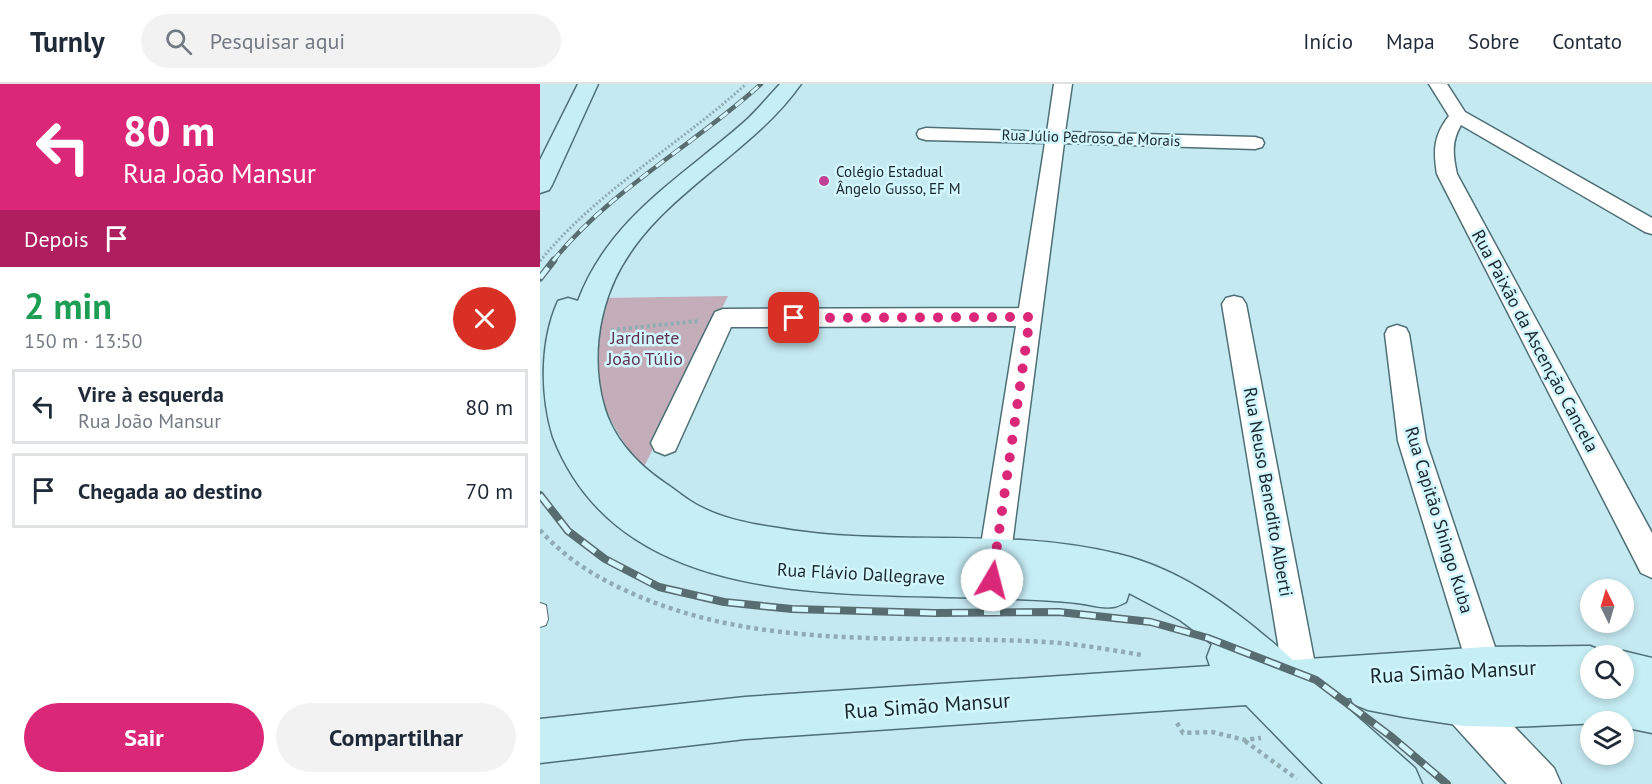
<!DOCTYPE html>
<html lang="pt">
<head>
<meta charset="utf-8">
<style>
	:root { --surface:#fff; --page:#f2f2f3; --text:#1f2937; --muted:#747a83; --line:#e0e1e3; --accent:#db2777 }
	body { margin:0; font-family:"PT Sans",sans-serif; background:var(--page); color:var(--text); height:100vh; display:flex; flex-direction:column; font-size:22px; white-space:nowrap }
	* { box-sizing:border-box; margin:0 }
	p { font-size:20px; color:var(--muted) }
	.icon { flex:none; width:33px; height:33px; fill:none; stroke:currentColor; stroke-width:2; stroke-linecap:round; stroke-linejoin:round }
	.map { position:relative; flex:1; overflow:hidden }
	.sheet { display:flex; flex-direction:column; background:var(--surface); width:540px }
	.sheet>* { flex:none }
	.hud { background:#db2777; color:#fff; overflow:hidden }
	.needle { width:39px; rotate:355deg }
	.tools { position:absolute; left:1040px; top:495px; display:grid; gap:12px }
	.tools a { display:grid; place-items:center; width:54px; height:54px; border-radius:50%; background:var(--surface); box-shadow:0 3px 9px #0003; font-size:30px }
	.pin { position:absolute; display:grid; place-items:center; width:51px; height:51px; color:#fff; margin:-26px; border-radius:12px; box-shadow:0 3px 9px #0006 }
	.me { position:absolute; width:66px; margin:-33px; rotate:8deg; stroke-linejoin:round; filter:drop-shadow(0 0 4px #0008) }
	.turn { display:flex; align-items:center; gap:21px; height:126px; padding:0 24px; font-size:27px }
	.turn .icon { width:78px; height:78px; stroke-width:2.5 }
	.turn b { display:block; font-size:42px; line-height:51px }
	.then { display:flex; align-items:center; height:57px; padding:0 24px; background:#0003; gap:12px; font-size:22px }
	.round { display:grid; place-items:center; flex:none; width:63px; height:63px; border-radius:32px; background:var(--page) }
	.headline { display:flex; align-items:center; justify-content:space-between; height:102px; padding:0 24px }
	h1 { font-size:36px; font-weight:700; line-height:45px; color:#1e9e55 }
	.button { display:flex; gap:12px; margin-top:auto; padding:12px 24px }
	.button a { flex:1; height:69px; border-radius:36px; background:var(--accent); color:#fff; font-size:24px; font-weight:700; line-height:69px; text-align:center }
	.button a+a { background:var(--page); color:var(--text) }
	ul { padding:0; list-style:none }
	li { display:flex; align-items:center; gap:18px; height:75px; margin:0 12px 9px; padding:0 12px; border:3px solid var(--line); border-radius:0px }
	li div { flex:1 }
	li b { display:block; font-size:22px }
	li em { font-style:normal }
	header { display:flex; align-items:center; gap:36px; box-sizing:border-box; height:84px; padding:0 30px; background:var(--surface); border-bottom:2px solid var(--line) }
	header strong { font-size:28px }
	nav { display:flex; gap:33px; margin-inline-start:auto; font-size:21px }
	.search { width:420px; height:54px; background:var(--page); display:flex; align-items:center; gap:15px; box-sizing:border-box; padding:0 21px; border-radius:33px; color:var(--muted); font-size:22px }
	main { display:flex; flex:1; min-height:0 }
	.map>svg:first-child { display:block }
	.green { fill:#c3adb8 }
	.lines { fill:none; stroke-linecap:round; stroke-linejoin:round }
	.service-casing { stroke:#4e6f76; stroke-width:2 }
	.minor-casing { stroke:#4e6f76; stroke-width:3 }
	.tertiary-casing { stroke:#4e6f76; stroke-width:3 }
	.secondary-casing { stroke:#4e6f76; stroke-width:3 }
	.path-far2 { stroke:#8facb3; stroke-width:3; stroke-dasharray:2 2; stroke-linecap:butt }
	.path-far1 { stroke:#8facb3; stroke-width:4; stroke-dasharray:3 3; stroke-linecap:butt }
	.path { stroke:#8facb3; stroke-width:4.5; stroke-dasharray:4 4; stroke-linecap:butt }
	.service { fill:#fff; fill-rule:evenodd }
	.minor { fill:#fff; fill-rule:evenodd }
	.tertiary { fill:#fff; fill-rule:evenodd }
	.secondary { fill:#c6eef5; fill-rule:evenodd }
	.rail-far2-casing { stroke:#576d71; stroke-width:4.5 }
	.rail-far1-casing { stroke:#576d71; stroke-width:7 }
	.rail-casing { stroke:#576d71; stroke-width:8 }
	.rail-far2 { stroke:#d2f6fe; stroke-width:3; stroke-dasharray:10; stroke-linecap:butt }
	.rail-far1 { stroke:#d2f6fe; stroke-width:4.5; stroke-dasharray:13; stroke-linecap:butt }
	.rail { stroke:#d2f6fe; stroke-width:5; stroke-dasharray:16; stroke-linecap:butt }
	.route { stroke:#db2777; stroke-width:10; stroke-dasharray:0 18 }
	.poi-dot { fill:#c04393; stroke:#d2f6fe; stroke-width:2 }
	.labels { text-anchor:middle; stroke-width:5; stroke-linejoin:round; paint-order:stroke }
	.far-street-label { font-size:15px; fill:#19272a; stroke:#d2f6fe }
	.far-poi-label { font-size:15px; fill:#19272a; stroke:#d2f6fe; text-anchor:start }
	.park-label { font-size:18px; fill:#60334e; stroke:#d2f6fe }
	.street-label { font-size:18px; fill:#19272a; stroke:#d2f6fe }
	.near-street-label { font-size:21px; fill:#19272a; stroke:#d2f6fe }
</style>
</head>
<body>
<header>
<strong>Turnly</strong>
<div class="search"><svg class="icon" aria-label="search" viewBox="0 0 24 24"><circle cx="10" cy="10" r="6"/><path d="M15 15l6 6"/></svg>Pesquisar aqui</div>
<nav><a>Início</a><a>Mapa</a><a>Sobre</a><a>Contato</a></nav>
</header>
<main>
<section class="sheet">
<div class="hud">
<div class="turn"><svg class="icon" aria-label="left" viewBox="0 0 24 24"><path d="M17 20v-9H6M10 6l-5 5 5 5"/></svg><div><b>80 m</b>Rua João Mansur</div></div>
<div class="then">Depois<svg class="icon" aria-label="arrive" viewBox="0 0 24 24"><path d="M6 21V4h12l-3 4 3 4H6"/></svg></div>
</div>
<div class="headline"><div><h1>2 min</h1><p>150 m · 13:50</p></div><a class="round" style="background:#d93025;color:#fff"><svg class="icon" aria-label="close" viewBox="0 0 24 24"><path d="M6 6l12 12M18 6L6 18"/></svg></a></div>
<ul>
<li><svg class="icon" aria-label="left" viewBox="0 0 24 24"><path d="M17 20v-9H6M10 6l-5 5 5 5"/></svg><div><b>Vire à esquerda</b><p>Rua João Mansur</p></div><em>80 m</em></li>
<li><svg class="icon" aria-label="arrive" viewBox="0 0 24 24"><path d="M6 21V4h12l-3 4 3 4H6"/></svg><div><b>Chegada ao destino</b></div><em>70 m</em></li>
</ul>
<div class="button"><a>Sair</a><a>Compartilhar</a></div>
</section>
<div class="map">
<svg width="1112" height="700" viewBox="0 0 1112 700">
	<rect width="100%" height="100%" fill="#c5e9f1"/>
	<!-- green -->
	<path class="green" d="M188,212L103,385C78,352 56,318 54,274C53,255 60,233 63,214Z"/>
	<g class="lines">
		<!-- service casing -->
		<g class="service-casing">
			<polygon id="service" points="0,519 6,521 8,535 6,541 0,543"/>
		</g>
		<!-- minor casing -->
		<g class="minor-casing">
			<g id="minor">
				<polygon points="514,0 532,0 525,48 715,53 722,55 724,59 722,63 715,65 524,59 468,492 463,503 452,507 441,503 436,492 476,242 191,243 135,367 125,371 115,367 111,359 175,228 183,225 479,224 505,59 386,56 379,54 377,50 379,46 386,44 507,48"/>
				<path d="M889,0H907L925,28L1112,134V150L1105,148L921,41C911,58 913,72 917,90L1112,449V494L1101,489L897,90C893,66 894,51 909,32Z"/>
				<polygon points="694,212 702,214 706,220 778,596 773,608 761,613 749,608 744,596 682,220 686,214"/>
				<polygon points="857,241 866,244 869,250 886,357 962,584 957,596 945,601 933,596 928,584 858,357 845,250 848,244"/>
			</g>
		</g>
		<!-- tertiary casing -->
		<g class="tertiary-casing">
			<polygon id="tertiary" points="924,600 939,606 1014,684 1021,700 967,700 909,636 903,621 909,606"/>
		</g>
		<!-- secondary casing -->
		<g class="secondary-casing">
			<g id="secondary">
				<polygon points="38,0 58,0 12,101 9,106 0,109 0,76"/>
				<path d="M240,0H261C209,74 115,111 75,195C57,234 52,280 64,322C73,354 97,380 125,399C136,406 147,416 159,422C183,435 211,440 238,444C351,464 466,442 578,470C646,486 702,531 753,576L945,563L1050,562L1065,568L1066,572H1050V604H1083V572H1073L1083,567L1112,574V649L1083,643V638L971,643L924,642L864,633L828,626L813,620L811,614L797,615L875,684L882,700H783L706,621L205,655L0,679V635L205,613L670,582L667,573L672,560L640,536L589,509L586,518C582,520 577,523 573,523C562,525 548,520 537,519C507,516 477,515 446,514C295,508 80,525 13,353C0,310 0,257 18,217L28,214L38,217C68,136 140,94 202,40C216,28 227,14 240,0Z"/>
			</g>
		</g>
		<!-- path-far2 -->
		<path class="path-far2" d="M0,177C59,105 138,62 206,0"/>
		<!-- path-far1 -->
		<polyline class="path-far1" points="71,246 159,237"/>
		<!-- path -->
		<g class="path">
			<path d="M0,446C25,474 55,493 89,508C221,568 366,550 507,558C539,560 571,566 602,571L603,573"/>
			<polyline points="637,639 643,649 672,648 705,656 721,654"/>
			<polyline points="705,657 757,695"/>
		</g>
		<!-- service -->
		<use href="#service" class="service"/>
		<!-- minor -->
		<use href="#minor" class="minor"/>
		<!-- tertiary -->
		<use href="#tertiary" class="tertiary"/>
		<!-- secondary -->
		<use href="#secondary" class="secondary"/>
		<!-- rail-far2 casing -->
		<g class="rail-far2-casing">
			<path id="rail-far2" d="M13,177C70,106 154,61 221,0"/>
		</g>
		<!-- rail-far1 casing -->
		<g class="rail-far1-casing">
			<polyline id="rail-far1" points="0,194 14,176"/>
		</g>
		<!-- rail casing -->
		<g class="rail-casing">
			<polyline id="rail" points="0,411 28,447 65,475 119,503 184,518 252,525 394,529 519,528 611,538 668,554 776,596 853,654 907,700"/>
		</g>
		<!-- rail-far2 -->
		<use href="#rail-far2" class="rail-far2"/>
		<!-- rail-far1 -->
		<use href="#rail-far1" class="rail-far1"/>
		<!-- rail -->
		<use href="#rail" class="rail"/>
	</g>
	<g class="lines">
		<!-- route -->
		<polyline class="route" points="254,234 490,233 452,496"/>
	</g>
	<!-- markers -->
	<circle class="poi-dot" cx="284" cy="97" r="6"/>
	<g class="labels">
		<!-- far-street labels -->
		<g class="far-street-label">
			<text transform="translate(551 54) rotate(2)" y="5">Rua Júlio Pedroso de Morais</text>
		</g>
		<!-- far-poi labels -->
		<g class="far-poi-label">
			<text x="296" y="93">Colégio Estadual<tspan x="296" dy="17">Ângelo Gusso, EF M</tspan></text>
		</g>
		<!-- park labels -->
		<g class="park-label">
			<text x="105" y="260">Jardinete<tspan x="105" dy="21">João Túlio</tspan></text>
		</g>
		<!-- street labels -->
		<g class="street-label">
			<text transform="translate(995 257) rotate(62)" y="6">Rua Paixão da Ascenção Cancela</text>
			<text transform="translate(728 408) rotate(80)" y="6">Rua Neuso Benedito Alberti</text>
			<text transform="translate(899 436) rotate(73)" y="6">Rua Capitão Shingo Kuba</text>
			<text transform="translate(321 490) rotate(3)" y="6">Rua Flávio Dallegrave</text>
		</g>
		<!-- near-street labels -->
		<g class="near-street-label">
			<text transform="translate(913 588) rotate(-3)" y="7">Rua Simão Mansur</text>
			<text transform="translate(387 622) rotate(-4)" y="7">Rua Simão Mansur</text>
		</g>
	</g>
</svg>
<div class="tools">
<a><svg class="needle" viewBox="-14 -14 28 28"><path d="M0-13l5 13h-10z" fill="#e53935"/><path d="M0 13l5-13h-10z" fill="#747a83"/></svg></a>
<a><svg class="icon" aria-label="search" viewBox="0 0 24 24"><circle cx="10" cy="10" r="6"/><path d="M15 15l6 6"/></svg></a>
<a><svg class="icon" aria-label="layers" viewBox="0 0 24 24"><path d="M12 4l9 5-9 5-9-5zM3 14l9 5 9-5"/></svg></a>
</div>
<div class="pin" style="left:254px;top:234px;background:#d93025"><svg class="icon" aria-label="arrive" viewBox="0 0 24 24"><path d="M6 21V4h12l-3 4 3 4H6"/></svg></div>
<svg class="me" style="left:452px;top:496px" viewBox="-20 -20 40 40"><circle r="19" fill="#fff"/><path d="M0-13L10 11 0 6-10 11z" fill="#db2777"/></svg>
</div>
</main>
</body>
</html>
